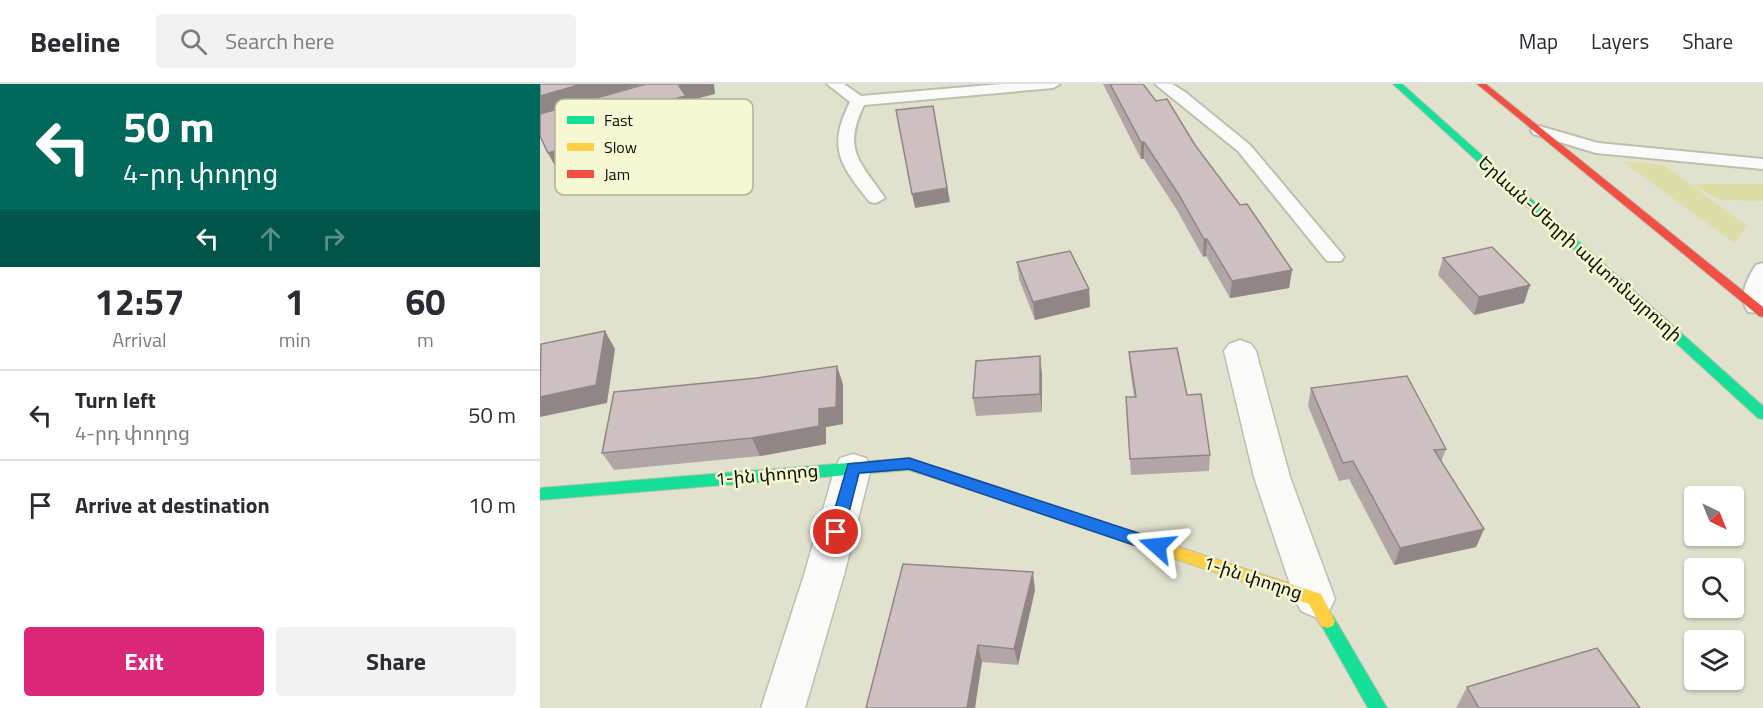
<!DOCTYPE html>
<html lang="en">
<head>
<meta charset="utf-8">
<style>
	:root { --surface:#fff; --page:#f2f2f3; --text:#2b2b33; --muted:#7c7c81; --line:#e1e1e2; --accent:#db2777 }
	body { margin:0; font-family:"Titillium Web","Noto Sans Armenian",sans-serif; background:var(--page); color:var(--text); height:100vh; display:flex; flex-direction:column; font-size:22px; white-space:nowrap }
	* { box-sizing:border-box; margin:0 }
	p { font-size:20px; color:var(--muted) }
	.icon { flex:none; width:33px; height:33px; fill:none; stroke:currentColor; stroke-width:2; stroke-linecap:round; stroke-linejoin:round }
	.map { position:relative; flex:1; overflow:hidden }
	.panel { display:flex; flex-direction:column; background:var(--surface); width:540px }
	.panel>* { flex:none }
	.hud { background:#00695c; color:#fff; overflow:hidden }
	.needle { width:39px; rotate:137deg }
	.controls { position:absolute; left:1144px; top:402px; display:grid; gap:12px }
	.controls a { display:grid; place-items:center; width:60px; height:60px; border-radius:6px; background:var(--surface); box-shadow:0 2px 4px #0004; font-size:30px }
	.pin { position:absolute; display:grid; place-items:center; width:51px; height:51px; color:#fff; margin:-26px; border:3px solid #fff; border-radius:50%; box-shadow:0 2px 6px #0007 }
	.me { position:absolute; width:66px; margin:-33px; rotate:288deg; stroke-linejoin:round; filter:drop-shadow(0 0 4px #0008) }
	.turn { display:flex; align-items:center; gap:21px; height:126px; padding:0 24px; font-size:27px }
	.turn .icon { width:78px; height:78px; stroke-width:2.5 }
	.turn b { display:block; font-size:42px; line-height:51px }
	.lanes { display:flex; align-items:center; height:57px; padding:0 24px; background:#0003; justify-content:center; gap:30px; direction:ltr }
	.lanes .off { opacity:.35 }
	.eta { display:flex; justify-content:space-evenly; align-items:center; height:102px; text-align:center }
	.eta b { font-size:36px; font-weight:700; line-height:42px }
	.primary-button { display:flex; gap:12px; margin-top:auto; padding:12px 24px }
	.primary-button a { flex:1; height:69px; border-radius:6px; background:var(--accent); color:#fff; font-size:24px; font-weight:700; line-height:69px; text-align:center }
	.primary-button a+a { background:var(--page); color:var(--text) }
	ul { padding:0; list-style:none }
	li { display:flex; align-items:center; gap:18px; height:90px; padding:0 24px; border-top:2px solid var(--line) }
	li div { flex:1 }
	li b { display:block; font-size:22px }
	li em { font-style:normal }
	header { display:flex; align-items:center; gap:36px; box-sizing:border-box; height:84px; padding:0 30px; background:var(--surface); border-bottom:2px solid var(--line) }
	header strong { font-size:28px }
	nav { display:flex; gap:33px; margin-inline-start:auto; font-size:21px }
	.search { width:420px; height:54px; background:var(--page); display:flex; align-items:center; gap:15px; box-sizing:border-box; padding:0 21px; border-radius:6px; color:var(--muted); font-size:22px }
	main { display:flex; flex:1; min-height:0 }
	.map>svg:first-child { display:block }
	.green { fill:#dcdda7 }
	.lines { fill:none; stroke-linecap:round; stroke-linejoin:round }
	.lane-casing { stroke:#bdbeae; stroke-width:4 }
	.street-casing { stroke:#bdbeae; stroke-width:3 }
	.fast-casing { stroke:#bdbeae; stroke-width:2 }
	.slow-casing { stroke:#bdbeae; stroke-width:2 }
	.jam-casing { stroke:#bdbeae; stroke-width:2 }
	.lane { fill:#fafbf8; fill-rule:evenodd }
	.street { fill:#fafbf8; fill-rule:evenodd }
	.fast { fill:#16e098; fill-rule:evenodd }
	.slow { fill:#ffcf43; fill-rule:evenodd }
	.jam { fill:#f24e42; fill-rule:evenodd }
	.wall { fill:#b1a5a5 }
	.shaded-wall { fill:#908686 }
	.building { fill:#cec0c0; stroke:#908686; stroke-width:1.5 }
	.route { fill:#1a73e8; stroke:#114b97; stroke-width:1.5 }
	.labels { text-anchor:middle; stroke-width:5; stroke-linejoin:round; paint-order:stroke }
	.street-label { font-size:18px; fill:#101005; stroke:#f6f7d3 }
	.key { fill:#f6f7d3; stroke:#b1b295; stroke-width:1.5 }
	.key-label { font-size:16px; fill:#101005 }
</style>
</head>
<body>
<header>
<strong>Beeline</strong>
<div class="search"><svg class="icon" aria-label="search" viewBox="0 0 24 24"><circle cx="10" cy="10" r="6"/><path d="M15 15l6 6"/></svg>Search here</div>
<nav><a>Map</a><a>Layers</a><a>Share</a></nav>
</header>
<main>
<section class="panel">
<div class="hud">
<div class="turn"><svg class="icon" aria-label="left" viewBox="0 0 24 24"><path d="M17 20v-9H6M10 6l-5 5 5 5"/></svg><div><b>50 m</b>4-րդ փողոց</div></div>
<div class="lanes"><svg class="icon" aria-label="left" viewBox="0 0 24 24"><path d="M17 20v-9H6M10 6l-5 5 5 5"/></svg><svg class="icon off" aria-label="ahead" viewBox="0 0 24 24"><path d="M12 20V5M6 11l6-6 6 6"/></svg><svg class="icon off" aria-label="right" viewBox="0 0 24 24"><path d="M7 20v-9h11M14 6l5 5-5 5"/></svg></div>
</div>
<div class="eta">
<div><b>12:57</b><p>Arrival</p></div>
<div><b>1</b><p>min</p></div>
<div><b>60</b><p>m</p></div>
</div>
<ul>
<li><svg class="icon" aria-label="left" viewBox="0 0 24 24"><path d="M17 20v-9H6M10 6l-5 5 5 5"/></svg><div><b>Turn left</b><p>4-րդ փողոց</p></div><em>50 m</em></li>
<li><svg class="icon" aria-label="arrive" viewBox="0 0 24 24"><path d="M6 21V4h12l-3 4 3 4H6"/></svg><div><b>Arrive at destination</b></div><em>10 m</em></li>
</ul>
<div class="primary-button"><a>Exit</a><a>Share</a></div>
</section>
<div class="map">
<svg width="1223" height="624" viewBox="0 0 1223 624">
	<rect width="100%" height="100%" fill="#e1e2ce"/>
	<!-- green -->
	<g class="green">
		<polygon points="1082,77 1124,81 1207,142 1194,159"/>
		<polygon points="1152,100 1223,100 1223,117 1180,116"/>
	</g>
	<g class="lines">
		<!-- lane casing -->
		<g class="lane-casing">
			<g id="lane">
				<path d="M287,0H304L321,12L462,0H520L513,4L324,21C302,66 320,78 345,114L336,119L330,118C300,81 287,64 310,18Z"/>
				<polygon points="615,0 632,0 645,8 710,61 801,169 804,173 801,177 787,177 698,67"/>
				<polygon points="999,42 1058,59 1223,75 1223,85 1056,69 993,50 991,47 993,44"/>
				<path d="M1223,179V229L1208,228C1198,213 1207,194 1216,181Z"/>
			</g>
		</g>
		<!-- street casing -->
		<g class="street-casing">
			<g id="street">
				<polygon points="700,256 711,260 716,267 750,393 795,515 789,527 775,533 761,527 755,515 714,393 684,267 689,260"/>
				<polygon points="313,370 326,374 331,384 304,491 265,624 221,624 264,491 295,384 300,374"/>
			</g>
		</g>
		<!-- fast casing -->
		<g class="fast-casing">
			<g id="fast">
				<polygon points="853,0 862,0 1223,322 1223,335 1218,334"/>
				<polygon points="369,374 405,386 407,390 405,394 400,396 369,386 0,416 0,404"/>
				<polygon points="787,530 793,532 847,624 828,624 779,537 781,532"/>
			</g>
		</g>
		<!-- slow casing -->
		<g class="slow-casing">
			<polygon id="slow" points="400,384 781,510 795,537 793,542 787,544 781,542 769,520 395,394 393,390 395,386"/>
		</g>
		<!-- jam casing -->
		<g class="jam-casing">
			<polygon id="jam" points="937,0 946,0 1223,223 1223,233 1219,232"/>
		</g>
		<!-- lane -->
		<use href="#lane" class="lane"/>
		<!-- street -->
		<use href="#street" class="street"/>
		<!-- fast -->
		<use href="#fast" class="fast"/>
		<!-- slow -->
		<use href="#slow" class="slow"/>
		<!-- jam -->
		<use href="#jam" class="jam"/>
	</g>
	<!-- wall -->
	<g class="wall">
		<polygon points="563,0 603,0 616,17 655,61 700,121 752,186 749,204 690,214 666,172 663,173 638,128 604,75 601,75"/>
		<polygon points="903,174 984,219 934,231 898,191"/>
		<polygon points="477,178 549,205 550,223 495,236 479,195"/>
		<polygon points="589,268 647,311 670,371 669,387 591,391 586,313 594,313 590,284"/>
		<polygon points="502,290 502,328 436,332 433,314"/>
		<polygon points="303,300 303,340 286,343 286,360 220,372 74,386 62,369"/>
		<polygon points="771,304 906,365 901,378 944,445 936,463 854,481 809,395 799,397 768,322"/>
		<polygon points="495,506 478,581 442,578 326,624"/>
		<polygon points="927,603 1100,624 916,624"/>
	</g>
	<!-- shaded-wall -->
	<g class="shaded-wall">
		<polygon points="42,0 103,0 0,31 0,12"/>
		<polygon points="146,0 174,0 175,10 148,17 152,28 134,33 137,42 89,55 93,64 17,86 8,69 79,39 139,2"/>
		<polygon points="393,22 410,118 375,124 372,110"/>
		<rect x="601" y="58" width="3" height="17"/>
		<polygon points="664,155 667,155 666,172 663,173"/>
		<polygon points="752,186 749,204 690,214 692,197"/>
		<polygon points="990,201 984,219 934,231 939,213"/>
		<polygon points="549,205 550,223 495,236 493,218"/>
		<polygon points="65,247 75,265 67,319 0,333 0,313"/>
		<polygon points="500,272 502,290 502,328 500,310"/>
		<polygon points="297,282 303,300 303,340 286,343 286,360 220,372 212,354"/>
		<polygon points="944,445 936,463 854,481 860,464"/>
		<polygon points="493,488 495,506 478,581 474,565"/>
		<polygon points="438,561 442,578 435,624 427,624"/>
	</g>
	<!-- building -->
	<g class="building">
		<polygon points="0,0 42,0 0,12"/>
		<polygon points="106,0 146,0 139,2 146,12 126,17 131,26 79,39 85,47 8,69 0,52 0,30"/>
		<polygon points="570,0 603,0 616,17 627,15 655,61 700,121 707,120 752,186 692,197 667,155 664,155 639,111 604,58 601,58"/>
		<polygon points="393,22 407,104 372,110 356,26"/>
		<polygon points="952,163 990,201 939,213 903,174"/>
		<polygon points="530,167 549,205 493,218 477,178"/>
		<polygon points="65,247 56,301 0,313 1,260"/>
		<polygon points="637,264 647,311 661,310 670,371 590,375 586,313 596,313 589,268"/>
		<polygon points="500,272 500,310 433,314 436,277"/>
		<polygon points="297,282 296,323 279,325 279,342 212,354 62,369 74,308 217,294"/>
		<polygon points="867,292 906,365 894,366 944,445 860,464 813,377 803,379 771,304"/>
		<polygon points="363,480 493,488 474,565 438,561 427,624 326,624"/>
		<polygon points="1057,564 1100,624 939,624 927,603"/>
	</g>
	<!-- route -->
	<polygon class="route" points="369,374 623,457 625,462 623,467 617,469 369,385 319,389 304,448 296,455 290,453 288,448 308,380"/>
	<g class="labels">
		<!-- street labels -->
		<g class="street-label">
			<text transform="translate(1040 165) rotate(42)" y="6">Երևան-Մեղրի ավտոմայրուղի</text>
			<text transform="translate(227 391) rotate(-5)" y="6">1-ին փողոց</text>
			<text transform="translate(713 494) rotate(18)" y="6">1-ին փողոց</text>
		</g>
	</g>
	<!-- legend -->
	<rect x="15" y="15" width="198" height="96" rx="9" class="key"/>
	<rect x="27" y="32" width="27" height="8" fill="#16e098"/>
	<rect x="27" y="59" width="27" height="8" fill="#ffcf43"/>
	<rect x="27" y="86" width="27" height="8" fill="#f24e42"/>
	<g class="key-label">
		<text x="64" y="42">Fast</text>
		<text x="64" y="69">Slow</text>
		<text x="64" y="96">Jam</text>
	</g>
</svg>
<div class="controls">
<a><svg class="needle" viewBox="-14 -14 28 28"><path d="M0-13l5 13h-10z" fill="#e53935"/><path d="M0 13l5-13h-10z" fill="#7c7c81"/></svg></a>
<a><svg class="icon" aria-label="search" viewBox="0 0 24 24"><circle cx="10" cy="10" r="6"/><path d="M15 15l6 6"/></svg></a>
<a><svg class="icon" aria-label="layers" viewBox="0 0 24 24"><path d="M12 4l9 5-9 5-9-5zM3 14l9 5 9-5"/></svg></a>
</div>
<div class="pin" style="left:296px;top:448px;background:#d93025"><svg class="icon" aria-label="arrive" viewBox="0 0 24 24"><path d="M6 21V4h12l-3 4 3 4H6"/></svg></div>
<svg class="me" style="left:617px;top:462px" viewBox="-20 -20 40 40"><path d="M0-17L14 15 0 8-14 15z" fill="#1a73e8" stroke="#fff" stroke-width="4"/></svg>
</div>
</main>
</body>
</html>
